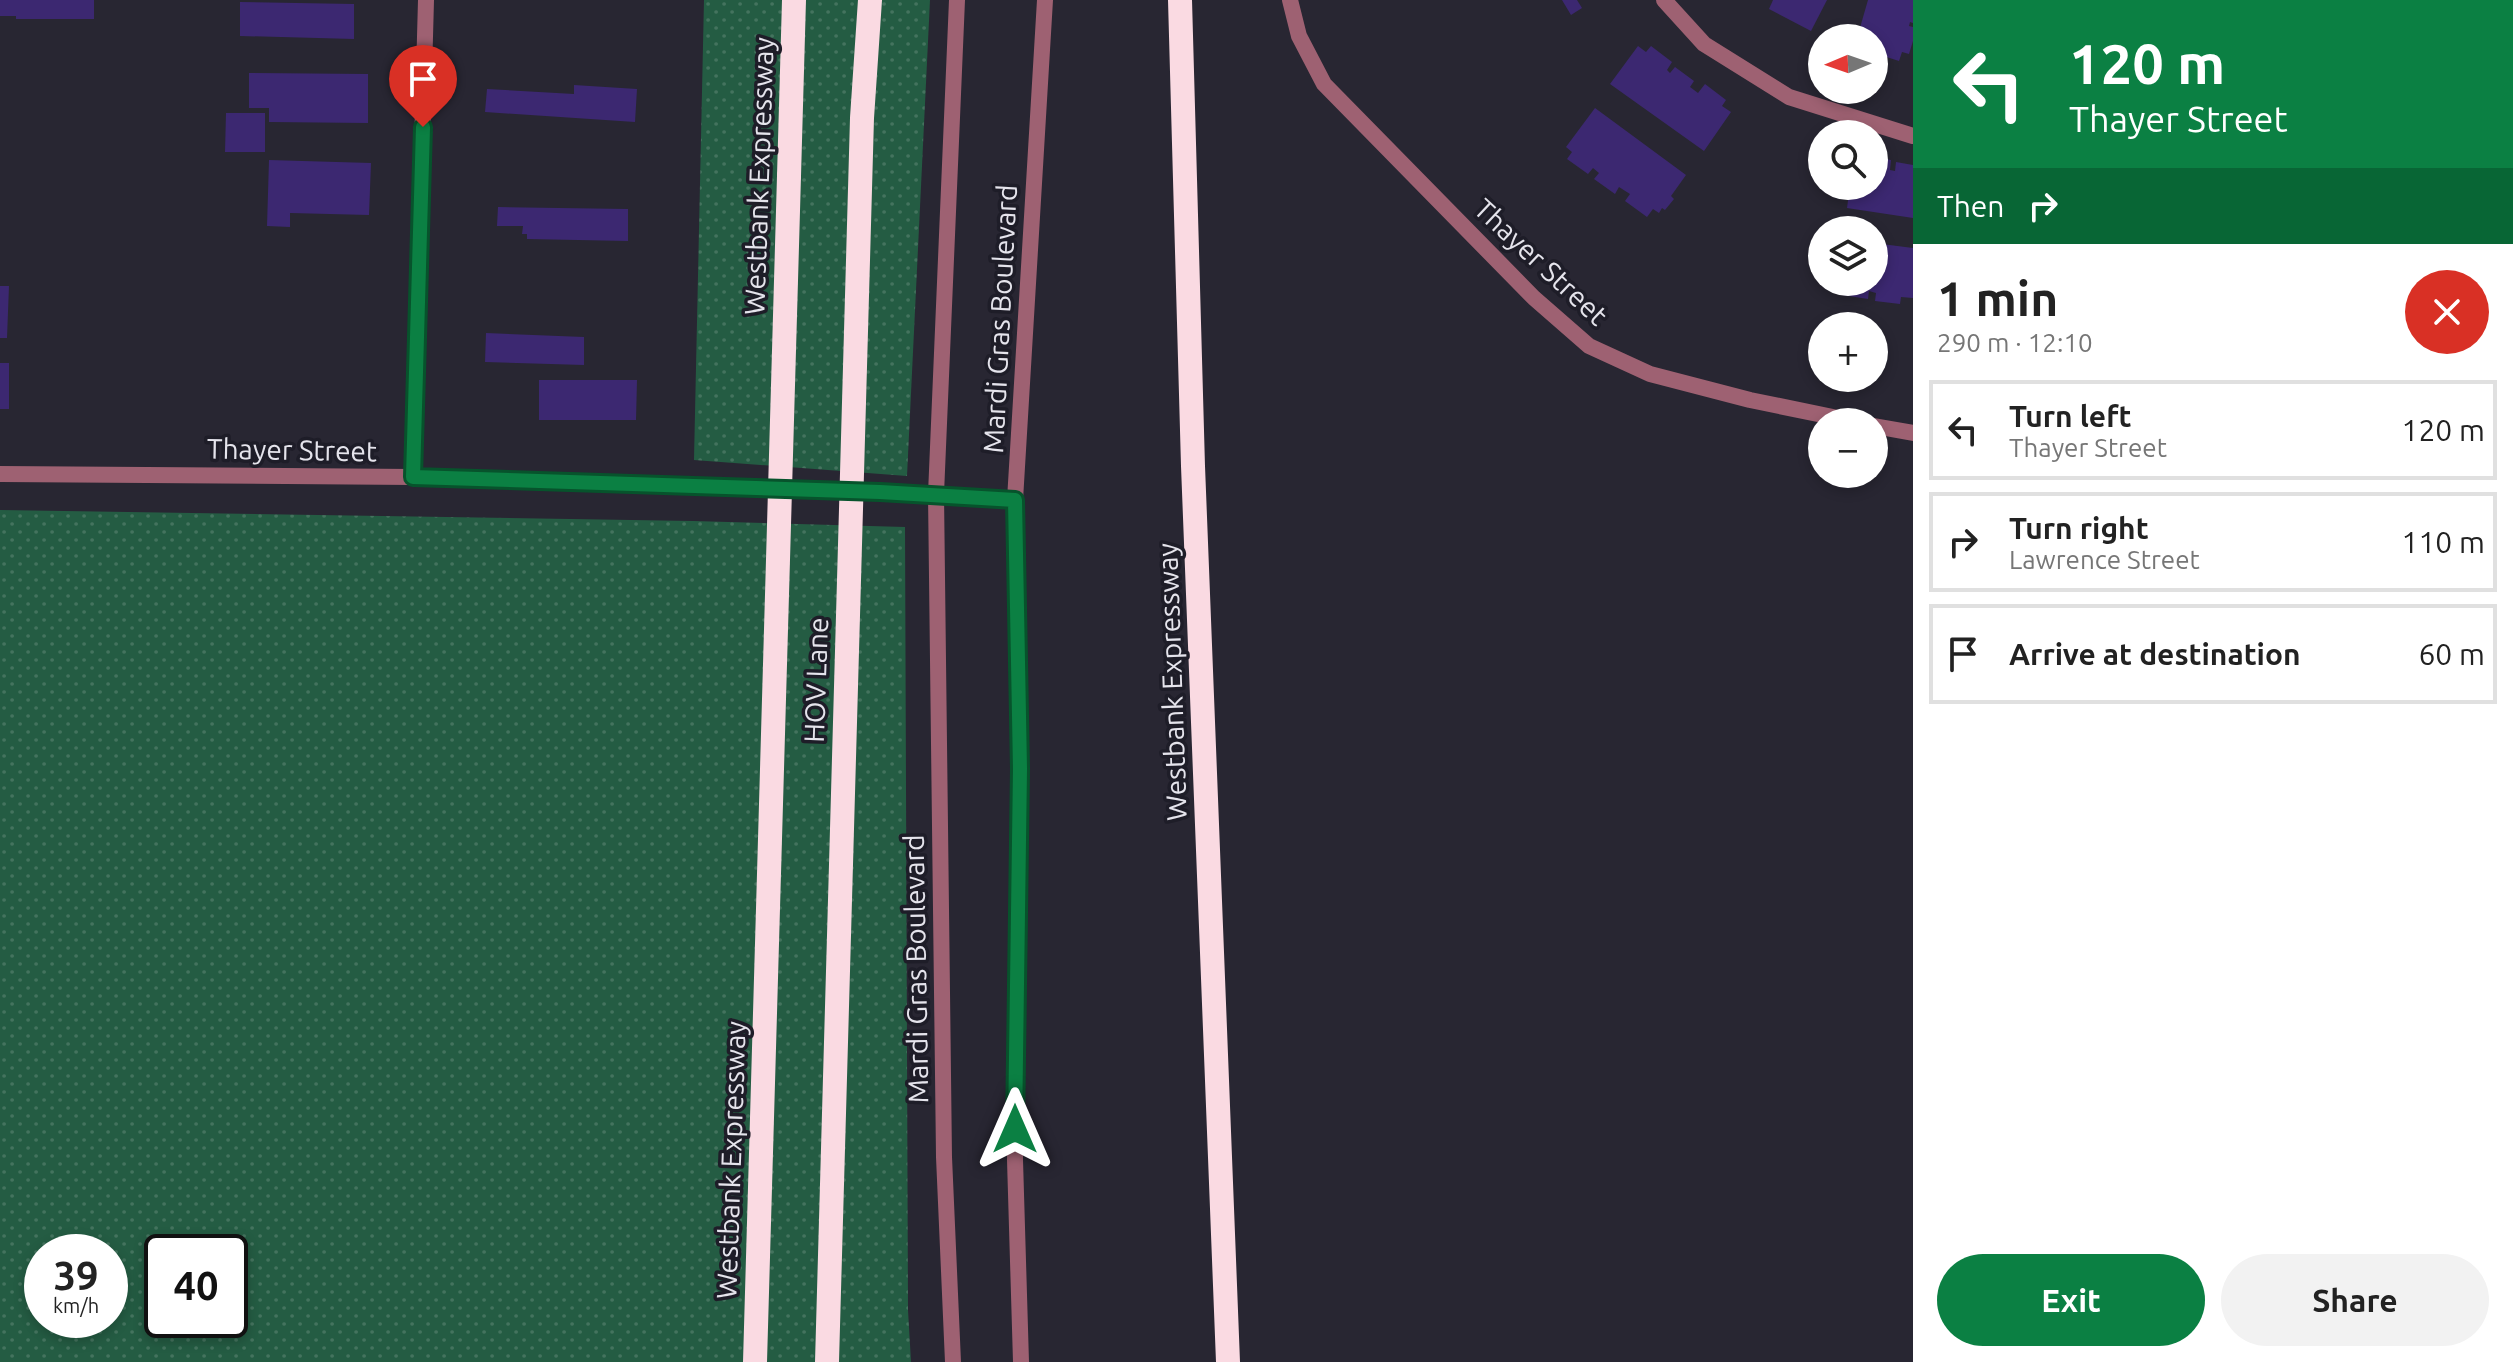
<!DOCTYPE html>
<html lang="en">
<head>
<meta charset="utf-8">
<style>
	:root { --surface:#fff; --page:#f2f2f2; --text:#222; --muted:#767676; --line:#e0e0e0; --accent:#0b8043 }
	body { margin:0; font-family:Ubuntu,sans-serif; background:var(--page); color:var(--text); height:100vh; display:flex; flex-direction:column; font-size:30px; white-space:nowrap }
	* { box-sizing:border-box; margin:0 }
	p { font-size:26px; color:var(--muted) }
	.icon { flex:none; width:44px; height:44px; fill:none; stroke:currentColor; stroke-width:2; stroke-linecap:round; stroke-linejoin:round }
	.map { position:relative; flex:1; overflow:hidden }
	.panel { display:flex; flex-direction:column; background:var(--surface); width:600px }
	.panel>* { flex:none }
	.banner { background:#0b8043; color:#fff; overflow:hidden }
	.needle { width:52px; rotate:268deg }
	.buttons { position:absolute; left:1808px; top:24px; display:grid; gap:16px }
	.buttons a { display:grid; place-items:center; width:80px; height:80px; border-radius:50%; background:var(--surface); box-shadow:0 4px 12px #0003; font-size:40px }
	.speed { position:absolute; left:24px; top:1234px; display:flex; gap:16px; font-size:40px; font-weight:700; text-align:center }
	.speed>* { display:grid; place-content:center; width:104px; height:104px; border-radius:50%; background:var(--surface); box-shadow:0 4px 12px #0003; line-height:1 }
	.speed small { font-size:20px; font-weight:400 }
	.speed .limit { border:4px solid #111; border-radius:12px; background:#fff; color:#111 }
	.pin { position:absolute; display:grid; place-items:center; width:68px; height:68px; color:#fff; margin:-82px -34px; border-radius:50% 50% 50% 0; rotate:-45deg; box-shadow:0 0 8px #0007 }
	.pin .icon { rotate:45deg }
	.me { position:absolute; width:88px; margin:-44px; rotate:0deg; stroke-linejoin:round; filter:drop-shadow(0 0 6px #0008) }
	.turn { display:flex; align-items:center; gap:28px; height:168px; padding:0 24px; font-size:36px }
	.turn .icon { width:104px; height:104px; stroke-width:2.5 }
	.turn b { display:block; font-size:56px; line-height:68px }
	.then { display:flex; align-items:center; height:76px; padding:0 24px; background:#0003; gap:16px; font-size:30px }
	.round { display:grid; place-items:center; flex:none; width:84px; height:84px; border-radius:42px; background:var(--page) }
	.head { display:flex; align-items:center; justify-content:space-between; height:136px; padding:0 24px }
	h1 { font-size:48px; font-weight:700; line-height:60px }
	.action { display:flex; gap:16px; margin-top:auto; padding:16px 24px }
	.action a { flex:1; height:92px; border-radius:48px; background:var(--accent); color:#fff; font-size:32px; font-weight:700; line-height:92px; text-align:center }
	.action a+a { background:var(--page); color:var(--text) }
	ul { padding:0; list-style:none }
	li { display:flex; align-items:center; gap:24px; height:100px; margin:0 16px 12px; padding:0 8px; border:4px solid var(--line); border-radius:0px }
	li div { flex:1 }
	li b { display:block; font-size:30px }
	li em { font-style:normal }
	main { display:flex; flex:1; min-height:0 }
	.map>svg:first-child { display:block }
	.grass { fill:url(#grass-dots); fill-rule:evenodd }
	.building { fill:#3c2871 }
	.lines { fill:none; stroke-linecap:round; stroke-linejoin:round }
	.service { stroke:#9e6172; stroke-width:16 }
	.minor { stroke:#9e6172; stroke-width:16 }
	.tertiary { stroke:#9e6172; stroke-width:16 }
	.motorway { stroke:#fadae2; stroke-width:24 }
	.motorway-bridge { stroke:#fadae2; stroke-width:24 }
	.route-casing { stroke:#07532c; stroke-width:20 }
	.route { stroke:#0b8043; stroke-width:14 }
	.labels { text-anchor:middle; stroke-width:7; stroke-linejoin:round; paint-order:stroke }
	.street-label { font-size:28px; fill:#e5e4ec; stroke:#1e1d28 }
</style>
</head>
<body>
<main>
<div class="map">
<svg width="1913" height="1362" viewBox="0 0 1913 1362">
	<defs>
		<pattern id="grass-dots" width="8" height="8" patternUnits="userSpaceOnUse" patternTransform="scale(2)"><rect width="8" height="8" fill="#245c43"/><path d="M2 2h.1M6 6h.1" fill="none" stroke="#44735e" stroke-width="1.8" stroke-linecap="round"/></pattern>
	</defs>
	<rect width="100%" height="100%" fill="#282632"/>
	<!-- grass -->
	<g class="grass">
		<polygon points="704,0 930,0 907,476 694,460"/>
		<path d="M0,510L693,521L905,527L908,1310L911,1362H0ZM42,1252H110V1320H42ZM162,1252H230V1320H162Z"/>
	</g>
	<!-- building -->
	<g class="building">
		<polygon points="0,0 94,0 94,19 16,19 16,16 0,16"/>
		<polygon points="1562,0 1577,0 1582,8 1571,15"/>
		<polygon points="1773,0 1827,0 1811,31 1769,9"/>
		<polygon points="1868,0 1913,0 1913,23 1910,22 1909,26 1913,27 1913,41 1909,54 1902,52 1899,61 1874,53 1874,38 1857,38"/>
		<polygon points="240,2 354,4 354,39 240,36"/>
		<polygon points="1638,46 1646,52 1651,46 1672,62 1667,70 1670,73 1675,67 1694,81 1690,87 1698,93 1705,84 1726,100 1722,106 1731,112 1704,151 1610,84"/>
		<polygon points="249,73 368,74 368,123 269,122 269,108 249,108"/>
		<polygon points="574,85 637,89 635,122 485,112 487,89 574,94"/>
		<polygon points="1595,108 1686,175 1671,196 1674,199 1665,210 1662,208 1659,213 1653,209 1647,217 1625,201 1630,194 1619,187 1615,194 1594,179 1599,173 1593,168 1588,174 1567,159 1572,152 1566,147"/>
		<polygon points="226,113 265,113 265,152 225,152"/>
		<polygon points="1874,157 1891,160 1890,170 1895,171 1896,162 1913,165 1913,218 1847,208 1850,186 1874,186"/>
		<polygon points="269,160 371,163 369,215 290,213 290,227 267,226"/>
		<polygon points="498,207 628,209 628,241 527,239 527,234 522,234 523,226 497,226"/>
		<polygon points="1874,243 1913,248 1913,298 1901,297 1900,304 1875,301 1876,293 1869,291 1868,299 1842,295 1843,285 1835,282 1874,282"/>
		<polygon points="0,286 9,286 7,338 0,338"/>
		<polygon points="486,333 584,337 584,365 485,362"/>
		<rect x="0" y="363" width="9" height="46"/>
		<polygon points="539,380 637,380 636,420 539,420"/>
	</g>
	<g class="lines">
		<!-- service -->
		<polyline class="service" points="1664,0 1704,44 1789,97 1913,136"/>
		<!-- minor -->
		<g class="minor">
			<polyline points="1290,0 1299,36 1324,84 1534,298 1589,346 1650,374 1750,400 1857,422"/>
			<polyline points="1874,426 1913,433"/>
			<polyline points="0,474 413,477 880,492 1015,500"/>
			<polyline points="413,477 426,0"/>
		</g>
		<!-- tertiary -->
		<g class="tertiary">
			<polyline points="953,1362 944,1157 936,494 957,0"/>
			<polyline points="1021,1362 1015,1160 1020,769 1015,500 1045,0"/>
		</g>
		<!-- motorway -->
		<g class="motorway">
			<polyline points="1180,0 1193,466 1228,1362"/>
			<polyline points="789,176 794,0"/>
		</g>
		<!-- motorway-bridge -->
		<g class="motorway-bridge">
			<polyline points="755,1362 789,176"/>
			<polyline points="827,1362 862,118 870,0"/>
		</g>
	</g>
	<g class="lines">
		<!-- route casing -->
		<g class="route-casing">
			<polyline id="route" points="423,127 413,477 880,492 1015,500 1020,769 1015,1129"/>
		</g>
		<!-- route -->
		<use href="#route" class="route"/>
	</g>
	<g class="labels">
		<!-- street labels -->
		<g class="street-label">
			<text transform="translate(759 176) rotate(-88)" y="10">Westbank Expressway</text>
			<text transform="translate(1541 262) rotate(43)" y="10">Thayer Street</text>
			<text transform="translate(1000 319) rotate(-87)" y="10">Mardi Gras Boulevard</text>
			<text transform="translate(292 450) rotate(1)" y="10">Thayer Street</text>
			<text transform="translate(816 680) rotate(-88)" y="10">HOV Lane</text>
			<text transform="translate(1172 682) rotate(-92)" y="10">Westbank Expressway</text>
			<text transform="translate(916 969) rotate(-91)" y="10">Mardi Gras Boulevard</text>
			<text transform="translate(731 1160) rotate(-88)" y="10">Westbank Expressway</text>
		</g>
	</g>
</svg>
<div class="buttons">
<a><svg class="needle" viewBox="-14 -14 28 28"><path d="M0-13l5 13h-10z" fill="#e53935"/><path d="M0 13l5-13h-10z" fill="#767676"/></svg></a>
<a><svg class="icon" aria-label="search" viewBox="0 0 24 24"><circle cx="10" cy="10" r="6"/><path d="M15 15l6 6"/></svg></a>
<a><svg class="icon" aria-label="layers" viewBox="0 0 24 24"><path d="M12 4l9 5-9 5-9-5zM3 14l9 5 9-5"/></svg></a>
<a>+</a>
<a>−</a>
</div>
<div class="speed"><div>39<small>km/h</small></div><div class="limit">40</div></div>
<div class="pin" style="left:423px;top:127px;background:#d93025"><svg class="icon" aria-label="arrive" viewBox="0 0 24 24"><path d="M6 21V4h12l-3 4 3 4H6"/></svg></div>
<svg class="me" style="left:1015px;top:1129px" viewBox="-20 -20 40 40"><path d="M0-17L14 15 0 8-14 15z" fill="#0b8043" stroke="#fff" stroke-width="4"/></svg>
</div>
<section class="panel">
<div class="banner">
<div class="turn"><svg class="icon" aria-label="left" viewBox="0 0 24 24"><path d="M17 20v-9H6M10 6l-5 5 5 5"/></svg><div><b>120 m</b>Thayer Street</div></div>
<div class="then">Then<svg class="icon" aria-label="right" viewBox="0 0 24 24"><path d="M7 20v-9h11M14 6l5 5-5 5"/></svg></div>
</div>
<div class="head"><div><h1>1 min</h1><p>290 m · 12:10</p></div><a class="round" style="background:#d93025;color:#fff"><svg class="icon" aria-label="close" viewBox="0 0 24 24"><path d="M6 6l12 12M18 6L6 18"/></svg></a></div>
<ul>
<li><svg class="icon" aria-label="left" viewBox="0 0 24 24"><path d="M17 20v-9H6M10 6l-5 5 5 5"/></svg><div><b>Turn left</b><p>Thayer Street</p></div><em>120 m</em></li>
<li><svg class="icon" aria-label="right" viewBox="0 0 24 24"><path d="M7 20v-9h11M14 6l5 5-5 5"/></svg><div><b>Turn right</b><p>Lawrence Street</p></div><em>110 m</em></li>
<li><svg class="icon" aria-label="arrive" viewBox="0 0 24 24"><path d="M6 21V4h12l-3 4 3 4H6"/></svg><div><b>Arrive at destination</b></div><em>60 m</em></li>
</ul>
<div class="action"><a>Exit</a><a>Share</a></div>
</section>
</main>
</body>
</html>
